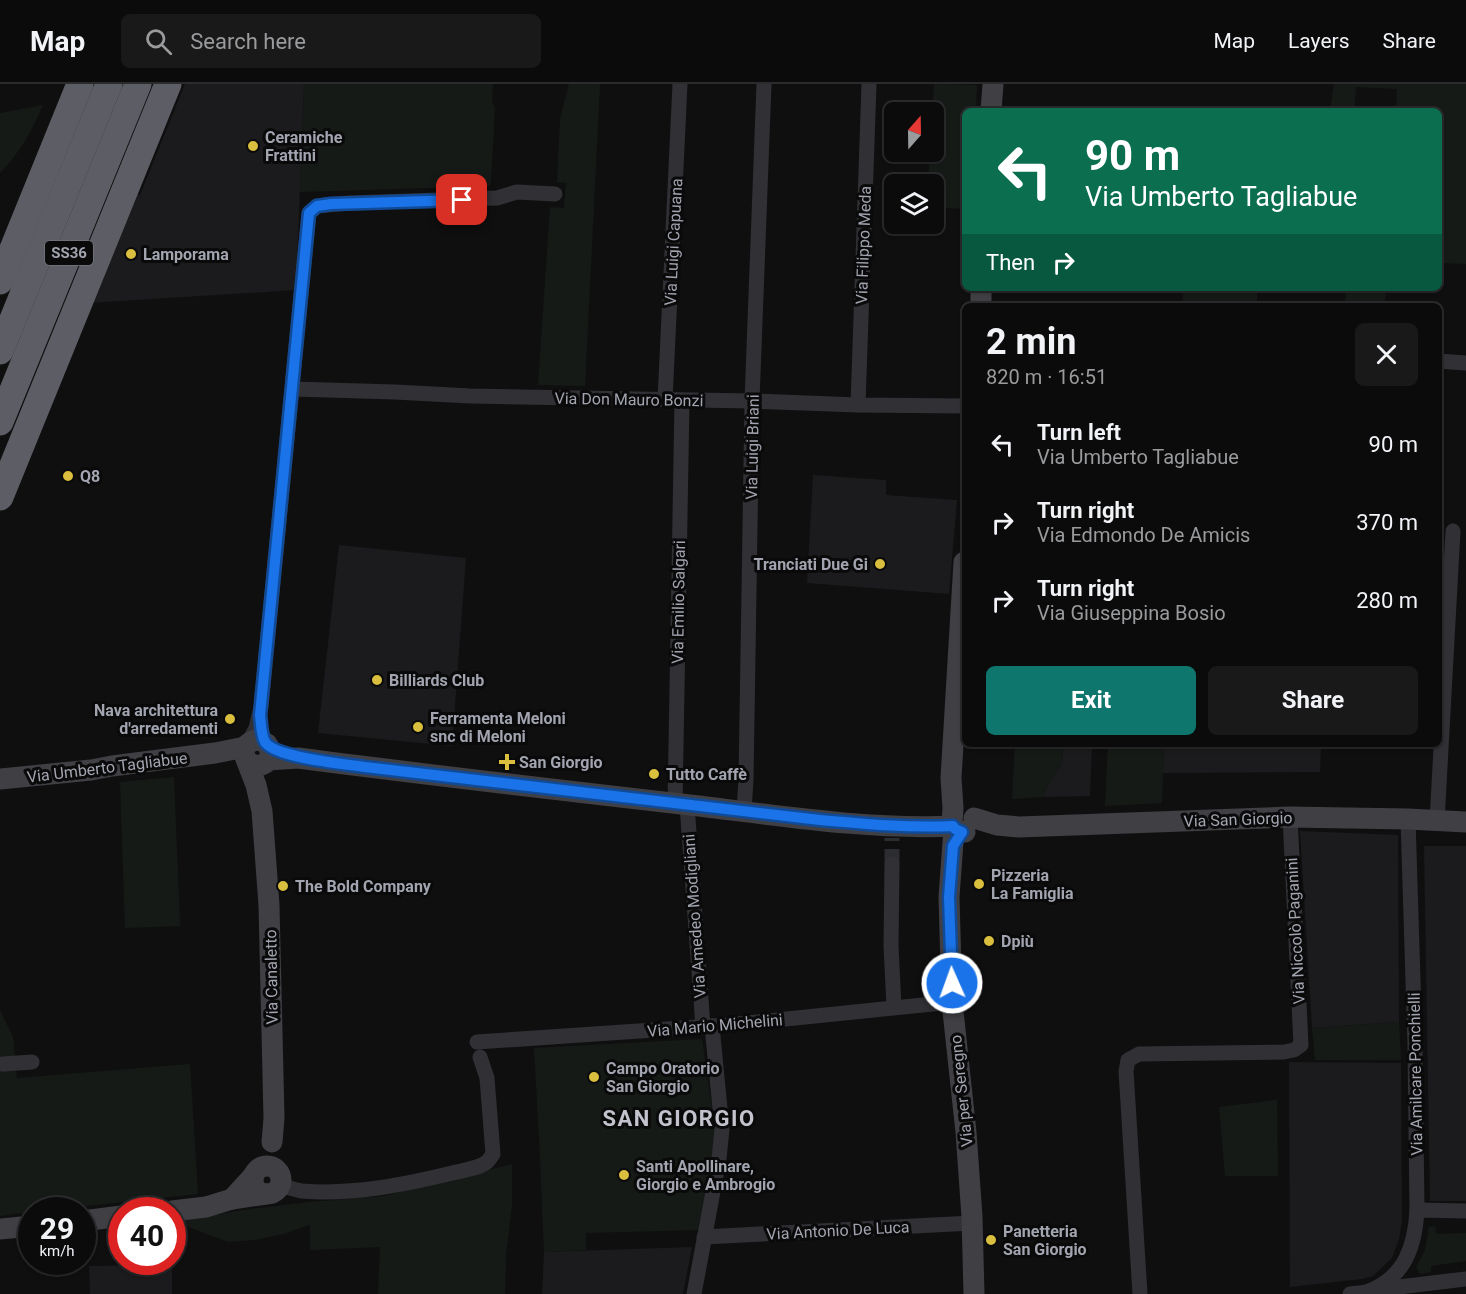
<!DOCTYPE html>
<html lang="en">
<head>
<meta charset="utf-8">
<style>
	:root { --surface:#0b0b0c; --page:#19191a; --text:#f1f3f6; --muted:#9a9b9d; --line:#2b2b2d; --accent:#0f766e }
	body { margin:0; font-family:Roboto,sans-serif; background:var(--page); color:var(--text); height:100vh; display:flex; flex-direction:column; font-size:22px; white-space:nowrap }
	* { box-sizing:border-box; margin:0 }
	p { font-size:20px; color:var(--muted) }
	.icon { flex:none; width:33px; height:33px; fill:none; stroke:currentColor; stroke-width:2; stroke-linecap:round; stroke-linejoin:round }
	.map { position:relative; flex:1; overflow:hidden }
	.sheet { position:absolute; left:962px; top:219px; width:480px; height:444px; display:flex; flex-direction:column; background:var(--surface); border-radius:9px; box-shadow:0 2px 4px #0004,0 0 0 2px var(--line) }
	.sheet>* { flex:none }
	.guide { position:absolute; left:962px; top:24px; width:480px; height:183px; border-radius:9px; box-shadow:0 2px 4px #0004,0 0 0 2px var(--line); background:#0b6e4f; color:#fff; overflow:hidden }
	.needle { width:39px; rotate:20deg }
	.buttons { position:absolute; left:884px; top:18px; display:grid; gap:12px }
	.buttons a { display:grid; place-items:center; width:60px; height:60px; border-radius:9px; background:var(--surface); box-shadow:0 2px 4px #0004,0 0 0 2px var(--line); font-size:30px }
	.speed { position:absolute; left:18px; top:1113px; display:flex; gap:12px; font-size:30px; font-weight:700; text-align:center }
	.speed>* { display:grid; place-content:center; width:78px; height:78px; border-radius:50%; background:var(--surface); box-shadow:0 2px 4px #0004,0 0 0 2px var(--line); line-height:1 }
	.speed small { font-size:15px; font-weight:400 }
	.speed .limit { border:9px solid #d22; background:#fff; color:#111 }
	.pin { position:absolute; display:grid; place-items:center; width:51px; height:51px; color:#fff; margin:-26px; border-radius:12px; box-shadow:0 3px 9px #0006 }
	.me { position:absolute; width:66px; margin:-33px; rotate:358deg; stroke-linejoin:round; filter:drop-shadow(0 0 4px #0008) }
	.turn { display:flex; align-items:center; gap:21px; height:126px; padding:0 24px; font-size:27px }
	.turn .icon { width:78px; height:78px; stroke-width:2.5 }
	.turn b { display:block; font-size:42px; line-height:51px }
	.then { display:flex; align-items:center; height:57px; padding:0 24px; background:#0003; gap:12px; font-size:22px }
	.round { display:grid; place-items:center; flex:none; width:63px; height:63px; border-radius:9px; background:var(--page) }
	.headline { display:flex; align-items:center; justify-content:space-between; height:102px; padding:0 24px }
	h1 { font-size:36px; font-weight:700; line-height:45px }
	.button { display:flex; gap:12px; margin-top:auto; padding:12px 24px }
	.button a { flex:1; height:69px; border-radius:9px; background:var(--accent); color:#fff; font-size:24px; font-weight:700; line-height:69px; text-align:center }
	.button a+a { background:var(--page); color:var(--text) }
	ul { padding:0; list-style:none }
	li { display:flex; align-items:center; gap:18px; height:78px; padding:0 24px }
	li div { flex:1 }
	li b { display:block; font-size:22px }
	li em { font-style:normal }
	header { display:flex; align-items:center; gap:36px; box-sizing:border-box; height:84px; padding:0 30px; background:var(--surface); border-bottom:2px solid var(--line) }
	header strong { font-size:28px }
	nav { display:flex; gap:33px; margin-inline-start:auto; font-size:21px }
	.search { width:420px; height:54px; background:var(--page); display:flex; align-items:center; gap:15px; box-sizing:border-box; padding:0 21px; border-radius:9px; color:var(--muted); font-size:22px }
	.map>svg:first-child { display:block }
	.built { fill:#1b1b1d }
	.green { fill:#161a17 }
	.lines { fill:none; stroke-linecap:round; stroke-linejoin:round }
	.street-tunnel { stroke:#2c2d30; stroke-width:15; stroke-dasharray:15 8; stroke-linecap:butt }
	.street { stroke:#313135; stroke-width:15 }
	.secondary { stroke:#3f3f44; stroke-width:21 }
	.highway { stroke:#5d5e65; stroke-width:27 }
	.route-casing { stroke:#114b97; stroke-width:15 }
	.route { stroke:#1a73e8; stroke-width:10 }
	.poi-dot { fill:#dabe3d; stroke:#0a0a0b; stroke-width:2 }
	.labels { text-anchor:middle; stroke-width:6; stroke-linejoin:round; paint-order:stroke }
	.shield { fill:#0a0a0b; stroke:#74767e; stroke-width:1.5 }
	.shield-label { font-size:15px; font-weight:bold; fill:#a2a4af }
	.poi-label { font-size:16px; font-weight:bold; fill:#a2a4af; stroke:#0a0a0b; text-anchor:start }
	.street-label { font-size:16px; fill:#a2a4af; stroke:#0a0a0b }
	.district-label { font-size:22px; font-weight:bold; letter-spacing:1.5px; fill:#c2c3cc; stroke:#0a0a0b }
</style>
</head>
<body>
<header>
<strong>Map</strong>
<div class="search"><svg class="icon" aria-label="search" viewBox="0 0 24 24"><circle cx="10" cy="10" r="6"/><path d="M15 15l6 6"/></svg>Search here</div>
<nav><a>Map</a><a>Layers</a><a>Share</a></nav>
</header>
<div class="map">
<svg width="1466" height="1210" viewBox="0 0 1466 1210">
	<rect width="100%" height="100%" fill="#0f0f10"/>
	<!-- built -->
	<g class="built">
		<polygon points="185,0 304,0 296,206 88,219 131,108 140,111"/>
		<polygon points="813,391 886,396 886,411 957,416 949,510 807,499"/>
		<polygon points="339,461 466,474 452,662 318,649"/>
		<polygon points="1063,660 1092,660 1090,712 1043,713 1049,698 1062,680"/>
		<polygon points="1164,660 1321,660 1320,688 1163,689"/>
		<polygon points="1300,747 1398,751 1399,938 1312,944"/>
		<polygon points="1424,762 1466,762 1466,1117 1430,1117"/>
		<polygon points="1289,978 1401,979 1402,1137 1399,1155 1392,1174 1373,1192 1362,1195 1290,1203"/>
		<polygon points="692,1163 683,1210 542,1210 544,1168"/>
		<polygon points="172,1181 172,1210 90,1210 89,1182"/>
	</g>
	<!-- green -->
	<g class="green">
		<polygon points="304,0 493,0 492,18 495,24 491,96 490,102 300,108"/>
		<polygon points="569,0 600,0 585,302 538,301 550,123 564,124 566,99 557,98 560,35"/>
		<polygon points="934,0 977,1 976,27 964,27 964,125 933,123 933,100 928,100 930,68 933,68 932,28"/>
		<polygon points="1334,0 1466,0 1466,180 1439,179 1438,27 1396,27 1397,5 1356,3 1354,27 1330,27"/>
		<path d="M43,21C32,46 20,69 0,89V29Z"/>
		<polygon points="1184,204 1257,204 1257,222 1182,222"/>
		<polygon points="1346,204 1386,204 1385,222 1345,222"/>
		<polygon points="1015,660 1063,660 1062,680 1049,698 1043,713 1012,715"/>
		<polygon points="1108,660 1164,660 1162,719 1105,722"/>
		<polygon points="174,693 180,842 125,844 120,698"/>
		<polygon points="0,926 13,953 17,994 190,980 198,1110 49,1126 32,1126 31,1128 0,1132"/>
		<polygon points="1399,938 1401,976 1315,976 1312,944"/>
		<polygon points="702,955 715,1045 712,1075 698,1146 586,1149 586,1166 544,1168 540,1072 534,964"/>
		<polygon points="1277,1016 1278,1092 1225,1092 1219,1023"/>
		<polygon points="512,1080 512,1121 506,1171 505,1210 378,1210 380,1163 310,1166 310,1141 283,1150 255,1156 228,1158 173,1137 250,1125 310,1118 384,1112"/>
		<polygon points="1435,1142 1436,1150 1466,1149 1466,1177 1431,1182 1431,1188 1420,1190 1416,1183 1425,1166 1429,1143"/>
	</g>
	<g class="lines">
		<!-- street-tunnel -->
		<polyline class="street-tunnel" points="892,780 892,754"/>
		<!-- street -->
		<g class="street">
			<polyline points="1438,277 1466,279"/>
			<polyline points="293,305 395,308 470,312 752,317 858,321 964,322"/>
			<polyline points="665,316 680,0"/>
			<polyline points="858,321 869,0"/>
			<polyline points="248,659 256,644 261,623 309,129 317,122 349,119 497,114 517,108 555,110"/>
			<polyline points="675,720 682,317"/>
			<polyline points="687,721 703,943"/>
			<polyline points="744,727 746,696 752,317 764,0"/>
			<polyline points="1437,737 1453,447"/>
			<polyline points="892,780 891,862 894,923"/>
			<polyline points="477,958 727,941 952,918"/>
			<polyline points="3,980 32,978"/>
			<path d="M280,1101C287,1103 294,1106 302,1107C353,1111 403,1101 452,1089C463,1086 478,1085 487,1078C489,1076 491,1073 493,1070L487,994L480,973"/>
			<polyline points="1417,1126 1466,1127"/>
			<polyline points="704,1153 972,1139"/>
			<polyline points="1374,1206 1466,1195"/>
			<polyline points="694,1210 719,1075 722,1045 712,942"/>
			<polyline points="1140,1210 1126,987 1128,976 1139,970 1284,968 1294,966 1301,961 1290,733"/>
			<path d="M1350,1210C1356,1209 1363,1209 1369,1207C1405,1193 1415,1162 1417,1126L1415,961L1408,735"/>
		</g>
		<!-- secondary -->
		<g class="secondary">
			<polyline points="991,27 993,0"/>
			<polyline points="981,222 981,204"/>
			<polyline points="964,478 951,694 953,724 952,739 955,745 965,748"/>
			<path d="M268,676L298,674C428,691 559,706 690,721C776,731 867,746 953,742"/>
			<path d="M248,678L256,682C269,681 274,670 267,660C259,654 252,655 245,663L244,670L256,701L262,727L269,821L274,1034L272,1058"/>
			<polyline points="0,695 91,686 112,682 215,669 245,663"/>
			<polyline points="974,734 997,741 1019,743 1290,733 1408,735 1466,738"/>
			<polyline points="954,744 949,813 952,918 966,1048 972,1133 974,1210"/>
			<circle cx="267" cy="1096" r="14"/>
			<polyline points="254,1091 232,1115 266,1110"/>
			<polyline points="172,1127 206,1123 232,1115"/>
			<polyline points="82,1137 122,1132"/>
			<polyline points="0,1145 32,1142"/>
		</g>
		<!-- highway -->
		<g class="highway">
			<polyline points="0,197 80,0"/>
			<polyline points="0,267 109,0"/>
			<polyline points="0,338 138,0"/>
			<polyline points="0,413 168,0"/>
		</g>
	</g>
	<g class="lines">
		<!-- route casing -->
		<g class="route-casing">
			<path id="route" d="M462,116L331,120L317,122L309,129L260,631C261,639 261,651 265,658C275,674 346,680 365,683L820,736C864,740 908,744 953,742L955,745L962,748L953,762L949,813L952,899"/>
		</g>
		<!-- route -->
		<use href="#route" class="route"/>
	</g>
	<!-- markers -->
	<g class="poi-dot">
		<circle cx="253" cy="62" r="6"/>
		<circle cx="131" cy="170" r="6"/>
		<circle cx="68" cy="392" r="6"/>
		<circle cx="880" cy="480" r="6"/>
		<circle cx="377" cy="596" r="6"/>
		<circle cx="230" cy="635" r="6"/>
		<circle cx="418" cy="643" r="6"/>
		<path d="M504 669h6v6h6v6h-6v6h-6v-6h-6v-6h6z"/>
		<circle cx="654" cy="690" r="6"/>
		<circle cx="979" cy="800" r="6"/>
		<circle cx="283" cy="802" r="6"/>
		<circle cx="989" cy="857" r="6"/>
		<circle cx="594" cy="993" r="6"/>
		<circle cx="624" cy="1091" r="6"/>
		<circle cx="991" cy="1156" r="6"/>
	</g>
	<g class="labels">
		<!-- shield labels -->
		<rect class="shield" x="45" y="157" width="48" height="24" rx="4.5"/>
		<g class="shield-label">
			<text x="69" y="174">SS36</text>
		</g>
		<!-- poi labels -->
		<g class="poi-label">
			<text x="265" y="59">Ceramiche<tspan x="265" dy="18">Frattini</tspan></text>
			<text x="143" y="176">Lamporama</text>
			<text x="80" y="398">Q8</text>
			<text x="868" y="486" text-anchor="end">Tranciati Due Gi</text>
			<text x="389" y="602">Billiards Club</text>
			<text x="218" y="632" text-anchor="end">Nava architettura<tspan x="218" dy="18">d'arredamenti</tspan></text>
			<text x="430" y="640">Ferramenta Meloni<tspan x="430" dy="18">snc di Meloni</tspan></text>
			<text x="519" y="684">San Giorgio</text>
			<text x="666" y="696">Tutto Caffè</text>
			<text x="991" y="797">Pizzeria<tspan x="991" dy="18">La Famiglia</tspan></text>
			<text x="295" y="808">The Bold Company</text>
			<text x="1001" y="863">Dpiù</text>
			<text x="606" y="990">Campo Oratorio<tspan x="606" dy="18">San Giorgio</tspan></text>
			<text x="636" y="1088">Santi Apollinare,<tspan x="636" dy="18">Giorgio e Ambrogio</tspan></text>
			<text x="1003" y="1153">Panetteria<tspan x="1003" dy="18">San Giorgio</tspan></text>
		</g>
		<!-- street labels -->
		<g class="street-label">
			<text transform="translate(673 158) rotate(-87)" y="6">Via Luigi Capuana</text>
			<text transform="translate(863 161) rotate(-88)" y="6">Via Filippo Meda</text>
			<text transform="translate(629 315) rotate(1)" y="6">Via Don Mauro Bonzi</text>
			<text transform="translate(752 363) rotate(-89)" y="6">Via Luigi Briani</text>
			<text transform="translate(678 518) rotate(-89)" y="6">Via Emilio Salgari</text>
			<text transform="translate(107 683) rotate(-7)" y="6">Via Umberto Tagliabue</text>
			<text transform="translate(1238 735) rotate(-2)" y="6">Via San Giorgio</text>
			<text transform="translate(694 832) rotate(-94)" y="6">Via Amedeo Modigliani</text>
			<text transform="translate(1295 847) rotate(-93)" y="6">Via Niccolò Paganini</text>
			<text transform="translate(271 893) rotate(-91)" y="6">Via Canaletto</text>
			<text transform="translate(715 941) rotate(-5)" y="6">Via Mario Michelini</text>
			<text transform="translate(1415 990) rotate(-91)" y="6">Via Amilcare Ponchielli</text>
			<text transform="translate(961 1007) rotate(-96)" y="6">Via per Seregno</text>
			<text transform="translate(838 1146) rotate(-3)" y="6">Via Antonio De Luca</text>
		</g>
		<!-- district labels -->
		<g class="district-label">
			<text x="679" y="1042">SAN GIORGIO</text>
		</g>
	</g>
</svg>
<div class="buttons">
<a><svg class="needle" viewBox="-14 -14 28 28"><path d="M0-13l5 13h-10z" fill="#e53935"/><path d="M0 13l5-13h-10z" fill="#9a9b9d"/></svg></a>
<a><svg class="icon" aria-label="layers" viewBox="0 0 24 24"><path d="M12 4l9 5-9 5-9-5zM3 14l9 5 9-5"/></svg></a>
</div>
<div class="speed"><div>29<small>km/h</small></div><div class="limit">40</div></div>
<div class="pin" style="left:462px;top:116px;background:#d93025"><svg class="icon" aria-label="arrive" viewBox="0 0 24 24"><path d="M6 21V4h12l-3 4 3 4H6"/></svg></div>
<svg class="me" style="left:952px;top:899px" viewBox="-20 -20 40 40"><circle r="17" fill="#1a73e8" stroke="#fff" stroke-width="3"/><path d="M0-11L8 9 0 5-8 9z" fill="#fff"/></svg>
<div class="guide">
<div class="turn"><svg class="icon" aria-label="left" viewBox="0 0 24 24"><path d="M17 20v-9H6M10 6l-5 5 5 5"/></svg><div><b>90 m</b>Via Umberto Tagliabue</div></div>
<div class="then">Then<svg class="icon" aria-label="right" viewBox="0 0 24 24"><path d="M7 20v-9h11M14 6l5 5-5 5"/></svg></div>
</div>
<section class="sheet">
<div class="headline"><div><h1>2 min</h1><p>820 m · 16:51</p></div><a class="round"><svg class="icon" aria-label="close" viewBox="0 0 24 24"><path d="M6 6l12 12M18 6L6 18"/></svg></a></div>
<ul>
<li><svg class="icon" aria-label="left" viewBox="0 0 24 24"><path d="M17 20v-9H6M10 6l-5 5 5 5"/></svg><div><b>Turn left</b><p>Via Umberto Tagliabue</p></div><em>90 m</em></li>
<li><svg class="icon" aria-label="right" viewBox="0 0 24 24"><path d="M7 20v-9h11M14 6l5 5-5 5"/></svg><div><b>Turn right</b><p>Via Edmondo De Amicis</p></div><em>370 m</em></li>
<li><svg class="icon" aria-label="right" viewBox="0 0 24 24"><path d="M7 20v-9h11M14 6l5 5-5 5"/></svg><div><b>Turn right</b><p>Via Giuseppina Bosio</p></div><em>280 m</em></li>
</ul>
<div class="button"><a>Exit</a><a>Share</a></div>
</section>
</div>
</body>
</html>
